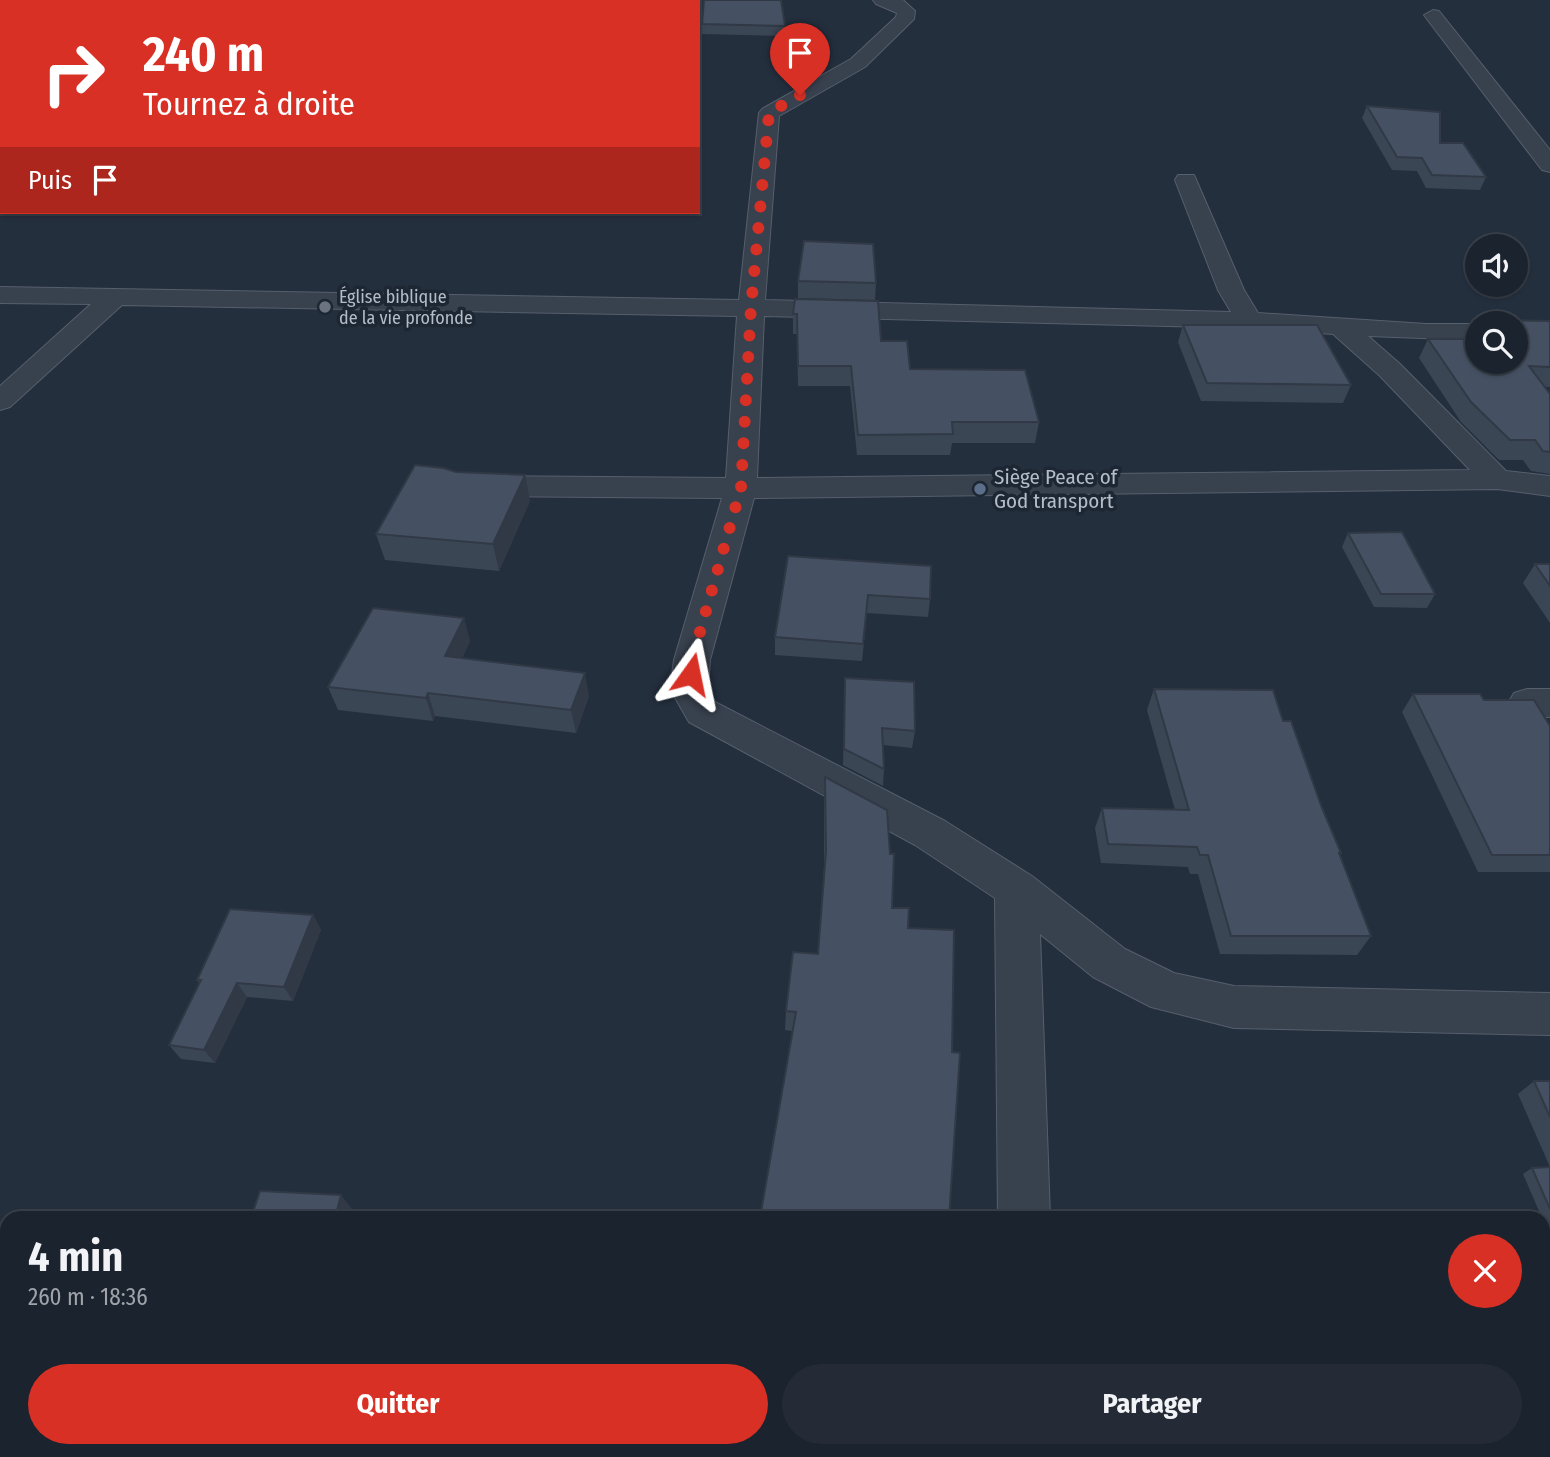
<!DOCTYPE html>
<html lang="fr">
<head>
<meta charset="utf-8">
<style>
	:root { --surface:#1b232e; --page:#242b36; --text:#f1f3f6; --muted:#a0a4aa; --line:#39404a; --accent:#d93025 }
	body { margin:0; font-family:"Fira Sans Condensed",sans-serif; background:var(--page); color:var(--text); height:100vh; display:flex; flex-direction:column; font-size:26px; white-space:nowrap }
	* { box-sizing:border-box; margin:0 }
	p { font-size:23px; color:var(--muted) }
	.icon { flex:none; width:38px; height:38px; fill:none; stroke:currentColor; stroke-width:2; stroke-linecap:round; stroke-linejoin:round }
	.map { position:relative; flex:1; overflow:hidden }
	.side { position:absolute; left:0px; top:1211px; width:1550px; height:247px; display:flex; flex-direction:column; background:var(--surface); border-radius:21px 21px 0 0; box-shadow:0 2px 5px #0004,0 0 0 2px var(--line) }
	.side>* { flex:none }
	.hud { position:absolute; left:0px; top:0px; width:700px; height:214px; box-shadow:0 2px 5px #0004,0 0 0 2px var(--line); background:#d93025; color:#fff; overflow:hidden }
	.fabs { position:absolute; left:1465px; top:234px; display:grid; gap:14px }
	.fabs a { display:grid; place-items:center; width:63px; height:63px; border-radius:50%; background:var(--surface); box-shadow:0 2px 5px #0004,0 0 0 2px var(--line); font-size:35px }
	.pin { position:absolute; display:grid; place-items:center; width:60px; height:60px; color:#fff; margin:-72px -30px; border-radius:50% 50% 50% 0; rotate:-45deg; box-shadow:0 0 7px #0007 }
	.pin .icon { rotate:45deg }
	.me { position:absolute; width:77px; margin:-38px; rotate:12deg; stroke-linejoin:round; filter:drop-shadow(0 0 5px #0008) }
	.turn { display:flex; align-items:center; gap:24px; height:147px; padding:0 28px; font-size:32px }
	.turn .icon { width:91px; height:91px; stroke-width:2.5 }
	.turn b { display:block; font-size:49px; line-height:60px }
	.then { display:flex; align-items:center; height:66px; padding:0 28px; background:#0003; gap:14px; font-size:26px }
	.round { display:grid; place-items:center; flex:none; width:74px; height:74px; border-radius:37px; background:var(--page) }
	.head { display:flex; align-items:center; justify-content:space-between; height:119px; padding:0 28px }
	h1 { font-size:42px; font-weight:700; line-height:52px }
	.button { display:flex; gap:14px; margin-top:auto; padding:14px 28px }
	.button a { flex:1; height:80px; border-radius:42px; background:var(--accent); color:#fff; font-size:28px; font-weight:700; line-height:80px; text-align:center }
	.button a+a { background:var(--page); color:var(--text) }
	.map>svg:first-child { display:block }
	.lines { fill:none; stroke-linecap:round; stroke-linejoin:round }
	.street-casing { stroke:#565f6c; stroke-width:2 }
	.street { fill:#38414e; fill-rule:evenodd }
	.wall { fill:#3b4654 }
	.shaded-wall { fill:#303945 }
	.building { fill:#455162; stroke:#303945; stroke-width:2 }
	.route { stroke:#d93025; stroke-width:12; stroke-dasharray:0 21.6 }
	.worship-dot { fill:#6b7280; stroke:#1d2633; stroke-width:2.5 }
	.service-dot { fill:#5c6f8a; stroke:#1d2633; stroke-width:2.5 }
	.labels { text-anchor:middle; stroke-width:7; stroke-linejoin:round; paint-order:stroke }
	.far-poi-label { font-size:18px; fill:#b4bcc9; stroke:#1d2633; text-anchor:start }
	.poi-label { font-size:21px; fill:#b4bcc9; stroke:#1d2633; text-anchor:start }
</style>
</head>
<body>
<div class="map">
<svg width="1550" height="1457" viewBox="0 0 1550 1457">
	<rect width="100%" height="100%" fill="#242f3e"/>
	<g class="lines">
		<!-- street casing -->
		<g class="street-casing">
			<g id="street">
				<path d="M873,0H903L915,11L914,19L865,67L779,116L765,300L1231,312L1218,290L1175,180L1178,175H1194L1244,290L1258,313L1426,324H1477V340L1368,336L1400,364L1506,471L1550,476V496L1497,489L754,498L710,660L708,689L715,702L945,821L1032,876L1125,949L1174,973L1234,986L1550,993V1035L1234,1028L1151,1007L1093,977L1040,934L1050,1218H998L995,898L915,845L689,722L670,689L674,660L722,498L476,496L465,493L460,486L465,479L476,476L726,478L737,316L122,305L10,407L0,410V386L91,304L0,303V287L739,300L759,113L762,109L851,59L896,17L897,13L876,4ZM764,316L1249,328L1333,334L1380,376L1470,470L757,478Z"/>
				<polygon points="1433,10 1439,11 1550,150 1550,172 1542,170 1427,19 1424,15"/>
				<polygon points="1527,689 1550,689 1550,717 1527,717 1514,713 1508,703 1514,693"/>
				<polygon points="998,1451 1058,1451 1059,1457 999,1457"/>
			</g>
		</g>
		<!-- street -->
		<use href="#street" class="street"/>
	</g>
	<!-- wall -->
	<g class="wall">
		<polygon points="702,24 785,26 785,36 702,34"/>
		<polygon points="1367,106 1440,143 1486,177 1480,190 1426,188 1417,171 1392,170 1362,118"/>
		<polygon points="798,281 876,283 875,300 798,298"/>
		<polygon points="795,299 881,341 910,369 1039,422 1035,443 952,443 950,455 857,455 850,386 798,386 797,334 793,334 793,314"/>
		<polygon points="1489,320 1550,321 1550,387 1544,387 1550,394 1550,474 1531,471 1523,460 1499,460 1461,422 1419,358 1428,339 1475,339 1477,334 1477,362 1516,324 1482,324 1488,323"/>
		<polygon points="1183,325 1351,385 1343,403 1201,401 1178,342"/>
		<polygon points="530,501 499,571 385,560 376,534"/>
		<polygon points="1348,533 1435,594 1427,608 1374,607 1342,547"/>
		<polygon points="788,556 930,599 928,617 867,613 862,661 775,655 775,637"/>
		<polygon points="1535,564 1550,564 1550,623 1523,583"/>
		<polygon points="470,641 462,658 589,696 576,733 435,716 433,721 338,710 328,687"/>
		<polygon points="845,678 915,731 912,748 883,745 884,769 883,786 843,765"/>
		<polygon points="1154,689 1283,721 1341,853 1340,855 1371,936 1357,955 1220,954 1198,874 1190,874 1188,867 1101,863 1095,828 1102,808 1175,810 1147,710"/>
		<polygon points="1413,694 1484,700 1550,726 1550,872 1478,872 1402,712"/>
		<polygon points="825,777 887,810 792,1031 785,1030 786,1011 818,954 824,867 824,799"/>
		<polygon points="313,915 321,930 293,1001 247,997 215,1063 181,1059 169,1045 200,984 197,980"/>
		<polygon points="1534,1081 1550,1081 1550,1237 1544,1222 1544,1218 1542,1218 1523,1174 1532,1168 1550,1167 1518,1094"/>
		<polygon points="690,1451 715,1451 715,1455"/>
	</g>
	<!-- shaded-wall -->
	<g class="shaded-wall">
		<polygon points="0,0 17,0 18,2 2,2 2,16 0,17"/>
		<polygon points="525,475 530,501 499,571 493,544"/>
		<polygon points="464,618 470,641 452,679 445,656"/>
		<polygon points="585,673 589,696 576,733 571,710"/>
		<polygon points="428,693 435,716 433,721 426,698"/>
		<polygon points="313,915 321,930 293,1001 284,987"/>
		<polygon points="237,983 247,997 215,1063 204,1050"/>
		<polygon points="341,1195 356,1214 355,1218 335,1218"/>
	</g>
	<!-- building -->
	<g class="building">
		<rect x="605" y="0" width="68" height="2"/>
		<polygon points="704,0 781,0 785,26 702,24"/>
		<polygon points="1367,106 1440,112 1440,143 1463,143 1486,177 1432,175 1422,158 1397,157"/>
		<polygon points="804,241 873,244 876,283 798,281"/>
		<polygon points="795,299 878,301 881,341 907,341 910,369 1025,370 1039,422 952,422 953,434 858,435 851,366 798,366 797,314 793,314"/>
		<polygon points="1489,320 1550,321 1550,367 1529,366 1550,394 1550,452 1543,451 1535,440 1510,440 1471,402 1428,339 1477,339 1477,362 1516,362 1516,324 1483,323 1489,323"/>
		<polygon points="1183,325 1317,325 1351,385 1207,383"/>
		<polygon points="415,465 443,468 456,472 525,475 493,544 376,534"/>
		<polygon points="1402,532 1435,594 1381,594 1348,533"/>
		<polygon points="788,556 931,566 930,599 868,595 863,644 775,637"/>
		<polygon points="1535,564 1550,564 1550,586"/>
		<polygon points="373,608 464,618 445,656 585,673 571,710 428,693 426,698 328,687"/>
		<polygon points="845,678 914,682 915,731 882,728 884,769 844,749"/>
		<polygon points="1154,689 1273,690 1283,721 1291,721 1322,808 1341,853 1339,853 1371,936 1231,936 1208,855 1200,855 1197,847 1108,844 1102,808 1189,810"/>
		<polygon points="1413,694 1480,694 1484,700 1534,700 1550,726 1550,855 1492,855"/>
		<polygon points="825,777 887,810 890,854 894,854 892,908 909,908 908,928 954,930 952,1052 960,1053 949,1218 760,1218 796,1012 786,1011 793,952 818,954 826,851"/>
		<polygon points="230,909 313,915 284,987 237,983 204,1050 169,1045 201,980 197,980"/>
		<polygon points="1534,1081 1550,1081 1550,1117"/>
		<polygon points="1550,1167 1550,1209 1532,1168"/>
		<polygon points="260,1191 341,1195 335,1218 251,1218"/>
	</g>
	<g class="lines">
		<!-- route -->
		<polyline class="route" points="691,674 692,660 741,488 751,307 769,113 800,95"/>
	</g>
	<!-- markers -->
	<circle class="worship-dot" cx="325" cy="307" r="7"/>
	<circle class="service-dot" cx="980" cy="489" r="7"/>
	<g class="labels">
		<!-- far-poi labels -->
		<g class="far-poi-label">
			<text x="339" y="303">Église biblique<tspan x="339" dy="21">de la vie profonde</tspan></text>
		</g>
		<!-- poi labels -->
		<g class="poi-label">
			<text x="994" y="484">Siège Peace of<tspan x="994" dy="24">God transport</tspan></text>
		</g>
	</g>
</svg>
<div class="fabs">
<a><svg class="icon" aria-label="sound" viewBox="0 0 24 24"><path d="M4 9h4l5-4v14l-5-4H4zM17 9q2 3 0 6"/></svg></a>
<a><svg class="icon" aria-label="search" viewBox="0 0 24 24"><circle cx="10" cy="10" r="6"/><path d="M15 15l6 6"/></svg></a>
</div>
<div class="pin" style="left:800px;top:95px;background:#d93025"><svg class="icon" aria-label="arrive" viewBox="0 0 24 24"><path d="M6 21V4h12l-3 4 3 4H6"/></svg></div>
<svg class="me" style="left:691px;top:674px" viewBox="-20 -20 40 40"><path d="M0-17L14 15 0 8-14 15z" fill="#d93025" stroke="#fff" stroke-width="4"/></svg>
<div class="hud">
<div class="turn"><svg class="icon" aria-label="right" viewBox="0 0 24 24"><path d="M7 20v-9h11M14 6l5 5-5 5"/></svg><div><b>240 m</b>Tournez à droite</div></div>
<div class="then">Puis<svg class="icon" aria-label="arrive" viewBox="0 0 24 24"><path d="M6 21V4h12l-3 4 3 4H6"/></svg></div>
</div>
<section class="side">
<div class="head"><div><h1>4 min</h1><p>260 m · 18:36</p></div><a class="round" style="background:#d93025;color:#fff"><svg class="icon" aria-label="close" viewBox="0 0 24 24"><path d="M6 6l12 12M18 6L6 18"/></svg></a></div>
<div class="button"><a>Quitter</a><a>Partager</a></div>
</section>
</div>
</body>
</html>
